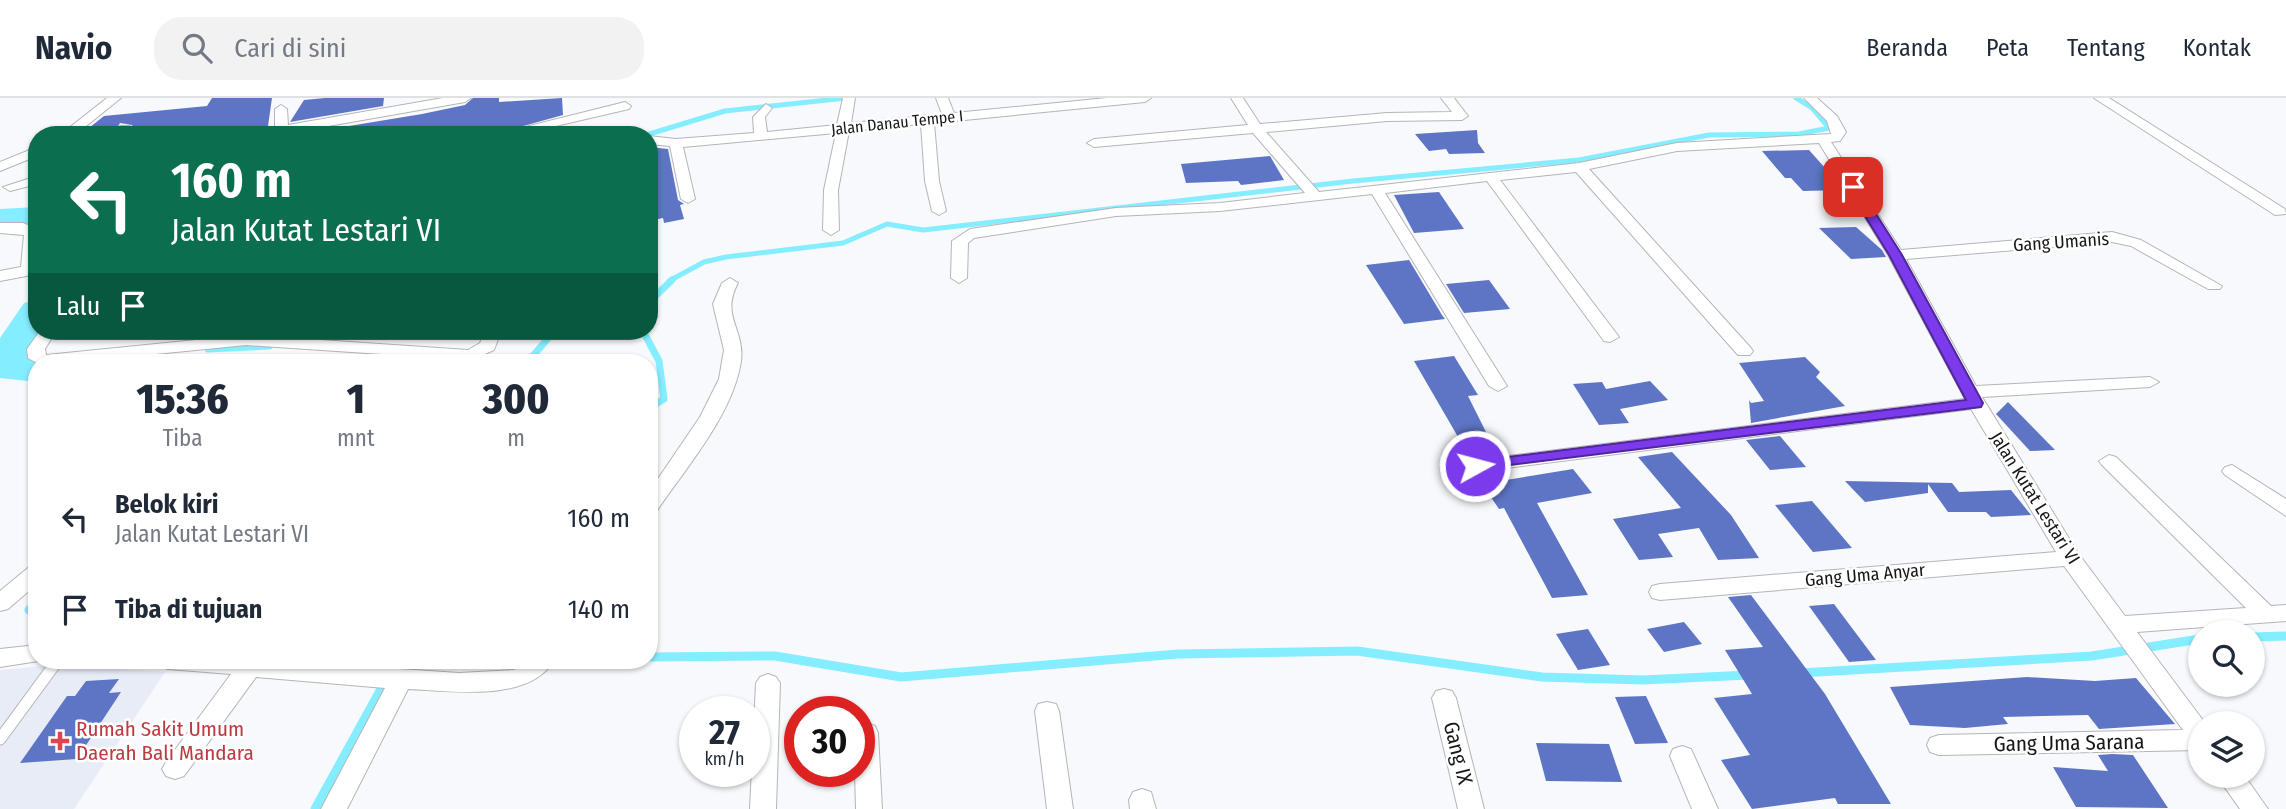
<!DOCTYPE html>
<html lang="id">
<head>
<meta charset="utf-8">
<style>
	:root { --surface:#fff; --page:#f2f2f3; --text:#1f2937; --muted:#747a83; --line:#e0e1e3 }
	body { margin:0; font-family:"Fira Sans Condensed",sans-serif; background:var(--page); color:var(--text); height:100vh; display:flex; flex-direction:column; font-size:26px; white-space:nowrap }
	* { box-sizing:border-box; margin:0 }
	p { font-size:23px; color:var(--muted) }
	.icon { flex:none; width:38px; height:38px; fill:none; stroke:currentColor; stroke-width:2; stroke-linecap:round; stroke-linejoin:round }
	.map { position:relative; flex:1; overflow:hidden }
	.side { position:absolute; left:28px; top:256px; width:630px; height:315px; display:flex; flex-direction:column; background:var(--surface); border-radius:28px; box-shadow:0 2px 5px #0004 }
	.side>* { flex:none }
	.guide { position:absolute; left:28px; top:28px; width:630px; height:214px; border-radius:28px; box-shadow:0 2px 5px #0004; background:#0b6e4f; color:#fff; overflow:hidden }
	.controls { position:absolute; left:2188px; top:522px; display:grid; gap:14px }
	.controls a { display:grid; place-items:center; width:77px; height:77px; border-radius:50%; background:var(--surface); box-shadow:0 2px 5px #0004; font-size:35px }
	.speed { position:absolute; left:679px; top:598px; display:flex; gap:14px; font-size:35px; font-weight:700; text-align:center }
	.speed>* { display:grid; place-content:center; width:91px; height:91px; border-radius:50%; background:var(--surface); box-shadow:0 2px 5px #0004; line-height:1 }
	.speed small { font-size:18px; font-weight:400 }
	.speed .limit { border:10px solid #d22; background:#fff; color:#111 }
	.pin { position:absolute; display:grid; place-items:center; width:60px; height:60px; color:#fff; margin:-30px; border-radius:14px; box-shadow:0 4px 10px #0006 }
	.me { position:absolute; width:77px; margin:-38px; rotate:83deg; stroke-linejoin:round; filter:drop-shadow(0 0 5px #0008) }
	.turn { display:flex; align-items:center; gap:24px; height:147px; padding:0 28px; font-size:32px }
	.turn .icon { width:91px; height:91px; stroke-width:2.5 }
	.turn b { display:block; font-size:49px; line-height:60px }
	.then { display:flex; align-items:center; height:66px; padding:0 28px; background:#0003; gap:14px; font-size:26px }
	.eta { display:flex; justify-content:space-evenly; align-items:center; height:119px; text-align:center }
	.eta b { font-size:42px; font-weight:800; line-height:49px }
	ul { padding:0; list-style:none }
	li { display:flex; align-items:center; gap:21px; height:91px; padding:0 28px }
	li div { flex:1 }
	li b { display:block; font-size:26px }
	li em { font-style:normal }
	header { display:flex; align-items:center; gap:42px; box-sizing:border-box; height:98px; padding:0 35px; background:var(--surface); border-bottom:2px solid var(--line) }
	header strong { font-size:33px }
	nav { display:flex; gap:38px; margin-inline-start:auto; font-size:24px }
	.search { width:490px; height:63px; background:var(--page); display:flex; align-items:center; gap:18px; box-sizing:border-box; padding:0 24px; border-radius:28px; color:var(--muted); font-size:26px }
	.map>svg:first-child { display:block }
	.built { fill:#e8ecf7 }
	.lines { fill:none; stroke-linecap:round; stroke-linejoin:round }
	.stream-far2 { stroke:#84edff; stroke-width:5 }
	.stream-far1 { stroke:#84edff; stroke-width:7 }
	.stream { stroke:#84edff; stroke-width:9 }
	.river { fill:#84edff; fill-rule:evenodd }
	.building { fill:#5e75c5 }
	.service-casing { stroke:#b4b5b9; stroke-width:13 }
	.minor-casing { stroke:#b4b5b9; stroke-width:2 }
	.service { stroke:#fff; stroke-width:11 }
	.minor { fill:#fff; fill-rule:evenodd }
	.route { fill:#7c3aed; stroke:#51269a; stroke-width:2 }
	.health-dot { fill:#e0444e; stroke:#fff; stroke-width:2.5 }
	.labels { text-anchor:middle; stroke-width:5; stroke-linejoin:round; paint-order:stroke }
	.far-street-label { font-size:16px; fill:#171718; stroke:#fff }
	.street-label { font-size:18px; fill:#171718; stroke:#fff }
	.near-health-label { font-size:21px; fill:#be3a42; stroke:#fff; text-anchor:start }
	.near-street-label { font-size:21px; fill:#171718; stroke:#fff }
</style>
</head>
<body>
<header>
<strong>Navio</strong>
<div class="search"><svg class="icon" aria-label="search" viewBox="0 0 24 24"><circle cx="10" cy="10" r="6"/><path d="M15 15l6 6"/></svg>Cari di sini</div>
<nav><a>Beranda</a><a>Peta</a><a>Tentang</a><a>Kontak</a></nav>
</header>
<div class="map">
<svg width="2286" height="711" viewBox="0 0 2286 711">
	<rect width="100%" height="100%" fill="#f8f9fc"/>
	<!-- built -->
	<polygon class="built" points="54,567 165,574 74,711 0,711 0,572"/>
	<g class="lines">
		<!-- stream-far2 -->
		<g class="stream-far2">
			<polyline points="646,37 725,13 846,0"/>
			<polyline points="669,183 704,164 726,159 843,145 887,126 923,132 1353,83 1579,62 1709,37 1799,36 1829,30 1812,10 1796,0"/>
		</g>
		<!-- stream-far1 -->
		<g class="stream-far1">
			<polyline points="649,204 672,182"/>
			<polyline points="643,233 659,263 664,301 649,310"/>
			<polyline points="208,251 269,248"/>
			<polyline points="400,254 421,264"/>
			<polyline points="95,264 151,256"/>
			<polyline points="528,264 554,233"/>
		</g>
		<!-- stream -->
		<g class="stream">
			<polyline points="37,505 29,512 37,514"/>
			<polyline points="2252,539 2286,538"/>
			<polyline points="649,559 775,558 901,579 1178,556 1357,553 1542,579 1643,582 1749,577"/>
			<polyline points="1800,575 2092,558 2200,541"/>
			<polyline points="315,711 397,562"/>
		</g>
		<!-- river -->
		<g class="river">
			<polygon points="37,109 37,129 0,131 0,111"/>
			<polygon points="37,202 37,233 44,233 27,260 52,264 37,264 37,284 0,280 0,240 24,205"/>
		</g>
	</g>
	<!-- building -->
	<g class="building">
		<polygon points="212,0 272,0 268,28 231,37 131,37 134,32 132,27 120,25 113,37 80,37 104,18 207,8"/>
		<polygon points="325,0 384,0 383,8 290,24 304,2"/>
		<polygon points="473,0 499,0 499,4 562,0 563,17 491,37 294,37 422,16 465,7"/>
		<polygon points="1477,32 1478,45 1485,55 1449,56 1446,51 1429,53 1415,36"/>
		<polygon points="649,49 668,51 678,102 684,106 680,107 684,121 664,125 663,120 649,123"/>
		<polygon points="1809,52 1834,80 1844,92 1803,93 1791,80 1785,80 1762,53"/>
		<polygon points="1270,58 1284,82 1241,87 1238,83 1186,85 1181,66"/>
		<polygon points="1439,94 1464,131 1414,135 1394,97"/>
		<polygon points="1856,129 1882,152 1886,159 1851,161 1819,130"/>
		<polygon points="1409,162 1442,217 1445,221 1404,226 1366,167"/>
		<polygon points="1489,182 1510,211 1464,215 1446,186"/>
		<polygon points="1454,258 1478,297 1468,298 1493,348 1465,351 1414,263"/>
		<polygon points="1805,259 1820,274 1816,279 1845,308 1751,325 1749,302 1751,305 1764,303 1739,265"/>
		<polygon points="1650,283 1668,302 1620,311 1629,325 1599,327 1573,286 1602,284 1606,291"/>
		<polygon points="2008,304 2055,352 2030,353 1996,316"/>
		<polygon points="1780,338 1806,369 1770,372 1746,342"/>
		<polygon points="1672,354 1731,417 1759,460 1718,462 1699,430 1658,436 1673,459 1639,462 1613,421 1681,410 1638,359"/>
		<polygon points="1573,371 1592,395 1537,405 1588,497 1552,500 1504,410 1499,411 1482,386"/>
		<polygon points="1845,383 1952,385 1959,394 2011,392 2031,417 1991,419 1986,414 1948,414 1928,386 1928,395 1865,404"/>
		<polygon points="1812,403 1852,450 1813,454 1775,407"/>
		<polygon points="1751,497 1825,596 1891,706 1838,706 1835,700 1752,711 1721,662 1750,657 1714,600 1752,596 1725,552 1763,549 1728,499"/>
		<polygon points="1834,506 1876,562 1849,564 1809,508"/>
		<polygon points="1684,524 1702,546 1664,554 1647,531"/>
		<polygon points="1588,531 1610,567 1578,572 1556,536"/>
		<polygon points="2027,579 2095,583 2136,580 2175,626 2099,631 2088,617 2003,619 2008,626 1965,630 1910,627 1890,589"/>
		<polygon points="119,581 109,595 121,594 77,661 20,665 67,598 75,598 86,583"/>
		<polygon points="1646,598 1668,645 1635,646 1615,599"/>
		<polygon points="1536,645 1609,646 1622,684 1546,683"/>
		<polygon points="2112,656 2133,657 2168,710 2076,709 2053,669 2108,673 2098,657"/>
	</g>
	<g class="lines">
		<!-- service casing -->
		<g class="service-casing">
			<polyline id="service" points="0,641 58,562"/>
		</g>
		<!-- minor casing -->
		<g class="minor-casing">
			<g id="minor">
				<polygon points="107,0 121,0 75,37 60,37"/>
				<polygon points="443,0 471,0 465,4 277,37 247,37 275,29 275,11 281,7 287,11 288,27"/>
				<polygon points="843,0 855,0 851,25 942,16 936,0 948,0 954,15 1107,0 1151,0 1145,4 934,25 939,83 946,113 939,117 932,113 925,83 921,26 849,33 838,92 839,132 831,137 823,132 824,92 836,35 683,49 695,101 688,105 681,101 670,48 649,46 649,38 676,41 754,35 753,19 766,6 772,10 765,19 767,34 837,27"/>
				<polygon points="1231,0 1243,0 1260,26 1387,15 1452,14 1441,0 1454,0 1468,18 1462,22 1387,23 1266,34 1319,94 1579,65 1677,45 1831,36 1827,23 1804,0 1817,0 1837,18 1846,34 1840,43 1831,44 1901,152 2112,134 2141,142 2222,188 2220,191 2208,191 2131,148 2112,144 1906,161 1976,288 2150,279 2159,284 2150,289 1982,299 2078,455 2125,518 2246,510 2102,367 2099,363 2109,357 2116,359 2271,508 2286,507 2286,523 2137,534 2205,625 2200,625 2200,652 1939,657 1930,654 1927,647 1930,640 1939,637 2183,632 2064,468 1660,502 1652,500 1649,494 1652,488 1660,486 2056,454 1971,311 1475,374 1468,372 1465,368 1475,362 1965,301 1888,157 1819,45 1677,53 1589,71 1750,249 1753,253 1750,257 1738,257 1576,74 1500,82 1619,239 1610,244 1604,243 1487,83 1385,95 1507,288 1498,293 1489,288 1372,96 1220,113 1116,118 974,140 968,145 967,180 959,185 951,180 952,143 970,131 1116,110 1220,105 1305,95 1253,35 1094,49 1087,45 1094,41 1248,27"/>
				<polygon points="2094,0 2109,0 2285,111 2286,116 2275,117"/>
				<polygon points="625,4 631,8 629,11 517,37 493,37"/>
				<polygon points="120,28 130,28 132,31 128,37 115,37"/>
				<polygon points="37,49 37,58 0,73 0,64"/>
				<polygon points="37,78 37,86 10,93 3,89"/>
				<polygon points="0,125 23,125 37,131 37,176 0,183 0,173 21,169 24,137 0,135"/>
				<path d="M730,180L738,185C720,218 745,231 741,263C734,315 685,371 656,414L649,416V394L700,319L719,281L724,252L713,206L722,185Z"/>
				<polygon points="40,233 56,233 45,251 46,257 246,237 468,252 480,245 485,233 501,233 494,252 471,262 246,247 76,264 37,265 28,260 27,251"/>
				<polygon points="2232,367 2286,401 2286,418 2225,377 2222,373 2225,369"/>
				<polygon points="37,467 37,486 8,511 0,513 0,493 29,469"/>
				<polygon points="37,547 37,562 45,562 0,569 0,551"/>
				<path d="M156,562H266L459,575L514,572L529,562H554C530,605 451,593 408,591L347,711H321L385,590L256,579L184,678L175,681L166,678L162,671L166,664L231,576L168,571L160,568Z"/>
				<polygon points="768,576 776,579 780,585 776,711 750,711 756,585 760,579"/>
				<polygon points="1444,591 1452,593 1456,600 1484,711 1458,711 1432,600 1436,593"/>
				<polygon points="1047,604 1056,606 1059,613 1073,711 1047,711 1035,613 1038,606"/>
				<polygon points="866,625 875,628 878,635 882,711 856,711 855,674 859,674 859,627"/>
				<polygon points="1682,648 1691,651 1718,711 1692,711 1670,658 1673,651"/>
				<polygon points="2216,677 2244,677 2268,711 2240,711"/>
				<polygon points="1142,691 1151,694 1156,711 1130,711 1129,702 1133,694"/>
			</g>
		</g>
		<!-- service -->
		<use href="#service" class="service"/>
		<!-- minor -->
		<use href="#minor" class="minor"/>
	</g>
	<!-- route -->
	<polygon class="route" points="1849,86 1857,86 1902,157 1983,305 1981,309 1470,372 1467,368 1475,363 1966,302 1889,157 1847,89"/>
	<!-- markers -->
	<path class="health-dot" d="M56.5 632.5h7v7h7v7h-7v7h-7v-7h-7v-7h7z"/>
	<g class="labels">
		<!-- far-street labels -->
		<g class="far-street-label">
			<text transform="translate(897 24) rotate(-6)" y="6">Jalan Danau Tempe I</text>
		</g>
		<!-- street labels -->
		<g class="street-label">
			<text transform="translate(2061 144) rotate(-4)" y="6">Gang Umanis</text>
			<text transform="translate(2035 400) rotate(58)" y="6">Jalan Kutat Lestari VI</text>
			<text transform="translate(1865 477) rotate(-5)" y="6">Gang Uma Anyar</text>
		</g>
		<!-- near-health labels -->
		<g class="near-health-label">
			<text x="76" y="638">Rumah Sakit Umum<tspan x="76" dy="24">Daerah Bali Mandara</tspan></text>
		</g>
		<!-- near-street labels -->
		<g class="near-street-label">
			<text transform="translate(2069 645) rotate(-1)" y="7">Gang Uma Sarana</text>
			<text transform="translate(1458 655) rotate(76)" y="7">Gang IX</text>
		</g>
	</g>
</svg>
<div class="controls">
<a><svg class="icon" aria-label="search" viewBox="0 0 24 24"><circle cx="10" cy="10" r="6"/><path d="M15 15l6 6"/></svg></a>
<a><svg class="icon" aria-label="layers" viewBox="0 0 24 24"><path d="M12 4l9 5-9 5-9-5zM3 14l9 5 9-5"/></svg></a>
</div>
<div class="speed"><div>27<small>km/h</small></div><div class="limit">30</div></div>
<div class="pin" style="left:1853px;top:89px;background:#d93025"><svg class="icon" aria-label="arrive" viewBox="0 0 24 24"><path d="M6 21V4h12l-3 4 3 4H6"/></svg></div>
<svg class="me" style="left:1475px;top:368px" viewBox="-20 -20 40 40"><circle r="17" fill="#7c3aed" stroke="#fff" stroke-width="3"/><path d="M0-11L8 9 0 5-8 9z" fill="#fff"/></svg>
<div class="guide">
<div class="turn"><svg class="icon" aria-label="left" viewBox="0 0 24 24"><path d="M17 20v-9H6M10 6l-5 5 5 5"/></svg><div><b>160 m</b>Jalan Kutat Lestari VI</div></div>
<div class="then">Lalu<svg class="icon" aria-label="arrive" viewBox="0 0 24 24"><path d="M6 21V4h12l-3 4 3 4H6"/></svg></div>
</div>
<section class="side">
<div class="eta">
<div><b>15:36</b><p>Tiba</p></div>
<div><b>1</b><p>mnt</p></div>
<div><b>300</b><p>m</p></div>
</div>
<ul>
<li><svg class="icon" aria-label="left" viewBox="0 0 24 24"><path d="M17 20v-9H6M10 6l-5 5 5 5"/></svg><div><b>Belok kiri</b><p>Jalan Kutat Lestari VI</p></div><em>160 m</em></li>
<li><svg class="icon" aria-label="arrive" viewBox="0 0 24 24"><path d="M6 21V4h12l-3 4 3 4H6"/></svg><div><b>Tiba di tujuan</b></div><em>140 m</em></li>
</ul>
</section>
</div>
</body>
</html>
